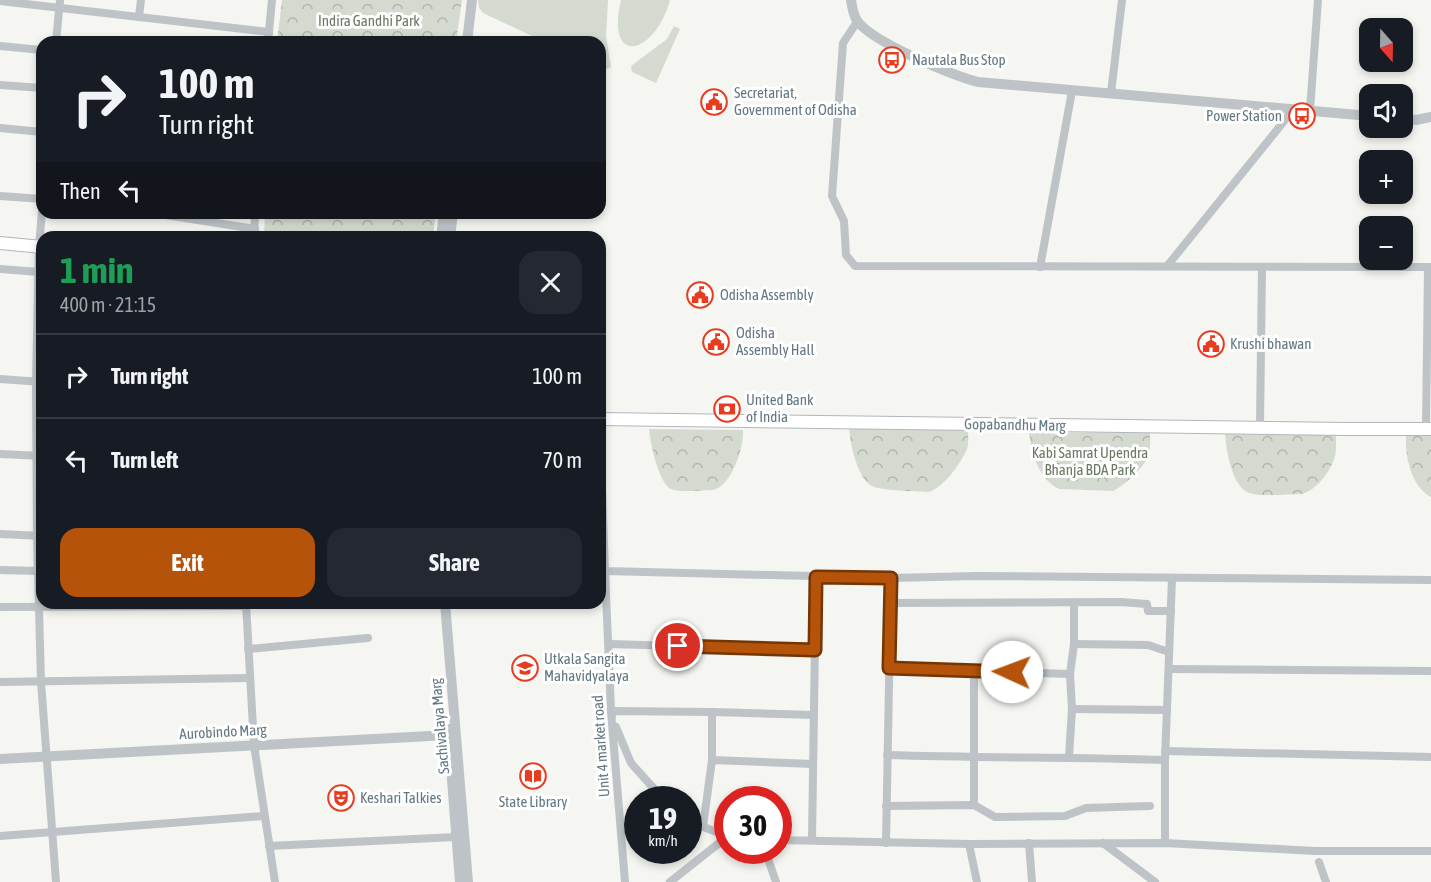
<!DOCTYPE html>
<html lang="en">
<head>
<meta charset="utf-8">
<style>
	:root { --surface:#171b24; --page:#242831; --text:#f1f3f6; --muted:#9ea1a6; --line:#363941; --accent:#b45309 }
	body { margin:0; font-family:"Asap Condensed",sans-serif; background:var(--page); color:var(--text); height:100vh; display:flex; flex-direction:column; font-size:22px; white-space:nowrap }
	* { box-sizing:border-box; margin:0 }
	p { font-size:20px; color:var(--muted) }
	.icon { flex:none; width:33px; height:33px; fill:none; stroke:currentColor; stroke-width:2; stroke-linecap:round; stroke-linejoin:round }
	.map { position:relative; flex:1; overflow:hidden }
	.panel { position:absolute; left:36px; top:231px; width:570px; height:378px; display:flex; flex-direction:column; background:var(--surface); border-radius:18px; box-shadow:0 3px 9px #0003 }
	.panel>* { flex:none }
	.guide { position:absolute; left:36px; top:36px; width:570px; height:183px; border-radius:18px; box-shadow:0 3px 9px #0003; background:#171b24; color:var(--text); overflow:hidden }
	.needle { width:39px; rotate:160deg }
	.buttons { position:absolute; left:1359px; top:18px; display:grid; gap:12px }
	.buttons a { display:grid; place-items:center; width:54px; height:54px; border-radius:12px; background:var(--surface); box-shadow:0 3px 9px #0003; font-size:30px }
	.speed { position:absolute; left:624px; top:786px; display:flex; gap:12px; font-size:30px; font-weight:700; text-align:center }
	.speed>* { display:grid; place-content:center; width:78px; height:78px; border-radius:50%; background:var(--surface); box-shadow:0 3px 9px #0003; line-height:1 }
	.speed small { font-size:15px; font-weight:400 }
	.speed .limit { border:9px solid #d22; background:#fff; color:#111 }
	.pin { position:absolute; display:grid; place-items:center; width:51px; height:51px; color:#fff; margin:-26px; border:3px solid #fff; border-radius:50%; box-shadow:0 2px 6px #0007 }
	.me { position:absolute; width:66px; margin:-33px; rotate:272deg; stroke-linejoin:round; filter:drop-shadow(0 0 4px #0008) }
	.turn { display:flex; align-items:center; gap:21px; height:126px; padding:0 24px; font-size:27px }
	.turn .icon { width:78px; height:78px; stroke-width:2.5 }
	.turn b { display:block; font-size:42px; line-height:51px }
	.then { display:flex; align-items:center; height:57px; padding:0 24px; background:#0003; gap:12px; font-size:22px }
	.round { display:grid; place-items:center; flex:none; width:63px; height:63px; border-radius:18px; background:var(--page) }
	.summary { display:flex; align-items:center; justify-content:space-between; height:102px; padding:0 24px }
	h1 { font-size:36px; font-weight:700; line-height:45px; color:#1e9e55 }
	.primary-button { display:flex; gap:12px; margin-top:auto; padding:12px 24px }
	.primary-button a { flex:1; height:69px; border-radius:18px; background:var(--accent); color:#fff; font-size:24px; font-weight:700; line-height:69px; text-align:center }
	.primary-button a+a { background:var(--page); color:var(--text) }
	ul { padding:0; list-style:none }
	li { display:flex; align-items:center; gap:18px; height:84px; padding:0 24px; border-top:2px solid var(--line) }
	li div { flex:1 }
	li b { display:block; font-size:22px }
	li em { font-style:normal }
	.map>svg:first-child { display:block }
	.park { fill:url(#park-crowns) }
	.pitch { fill:#d5dad0 }
	.lines { fill:none; stroke-linecap:round; stroke-linejoin:round }
	.secondary-casing { stroke:#b0b7ba; stroke-width:14 }
	.minor { stroke:#bdc3c6; stroke-width:8 }
	.tertiary { stroke:#bdc3c6; stroke-width:10 }
	.secondary { stroke:#fff; stroke-width:12 }
	.route-casing { stroke:#753606; stroke-width:15 }
	.route { stroke:#b45309; stroke-width:10 }
	.labels { text-anchor:middle; stroke-width:6; stroke-linejoin:round; paint-order:stroke }
	.park-label { font-size:15px; fill:#697a62; stroke:#fff }
	.poi-label { font-size:15px; fill:#637883; stroke:#fff; text-anchor:start }
	.street-label { font-size:15px; fill:#637883; stroke:#fff }
</style>
</head>
<body>
<div class="map">
<svg width="1431" height="882" viewBox="0 0 1431 882">
	<defs>
		<pattern id="park-crowns" width="20" height="18" patternUnits="userSpaceOnUse" patternTransform="scale(1.5)"><rect width="20" height="18" fill="#d5dad0"/><path d="M2 6a3 3 0 1 1 6 0M12 15a3 3 0 1 1 6 0" fill="none" stroke="#b0b6ae"/></pattern>
	</defs>
	<rect width="100%" height="100%" fill="#f5f5f1"/>
	<!-- park -->
	<g class="park">
		<polygon points="282,0 462,0 456,42 277,42"/>
		<polygon points="265,213 436,213 433,237 264,237"/>
		<path d="M849,427L968,429C968,436 969,443 967,449C961,463 943,489 928,492C916,491 882,491 872,486C857,478 850,443 849,427Z"/>
		<path d="M649,429L743,430C744,448 732,484 714,490C703,490 680,493 671,489C659,484 650,442 649,429Z"/>
		<path d="M1150,432C1150,440 1151,450 1148,457C1143,468 1124,486 1113,491L1059,489C1039,479 1032,454 1029,433Z"/>
		<path d="M1225,434L1336,435C1336,444 1337,456 1332,464C1327,476 1314,491 1302,494C1287,494 1262,497 1249,493C1232,487 1226,449 1225,434Z"/>
		<path d="M1406,436H1431V497C1411,487 1405,456 1406,436Z"/>
	</g>
	<!-- pitch -->
	<g class="pitch">
		<polygon points="478,0 608,0 606,36 611,67 607,69 600,67 600,42 545,42 483,13 479,8"/>
		<path d="M621,0H670C655,55 605,68 621,0Z"/>
		<polygon points="674,26 680,29 656,83 632,72 631,66 667,39"/>
	</g>
	<g class="lines">
		<!-- secondary casing -->
		<g class="secondary-casing">
			<g id="secondary">
				<polyline points="0,243 42,247"/>
				<polyline points="600,419 1347,429 1431,429"/>
			</g>
		</g>
		<!-- minor -->
		<g class="minor">
			<polyline points="0,1 269,32"/>
			<polyline points="139,17 141,0"/>
			<polyline points="857,22 843,43 832,196 844,221 846,255 855,266 1428,267"/>
			<polyline points="56,42 60,0"/>
			<polyline points="268,42 272,0"/>
			<polyline points="0,46 42,50"/>
			<polyline points="0,85 42,88"/>
			<polyline points="1111,93 1122,0"/>
			<polyline points="1310,110 1318,0"/>
			<polyline points="0,128 42,132"/>
			<polyline points="0,196 42,199"/>
			<polyline points="42,211 39,246 36,382 37,536 41,682 56,882"/>
			<polyline points="153,213 255,229"/>
			<polyline points="254,237 255,213"/>
			<polyline points="1168,265 1293,110"/>
			<polyline points="1040,267 1072,91"/>
			<polyline points="0,269 39,272"/>
			<polyline points="0,379 42,382"/>
			<polyline points="1260,428 1262,267"/>
			<polyline points="1426,429 1428,267 1431,267"/>
			<polyline points="600,434 605,571 891,578 976,576 1431,580"/>
			<polyline points="0,454 42,456"/>
			<polyline points="0,534 42,536"/>
			<polyline points="0,570 38,571"/>
			<polyline points="605,571 611,711 625,882"/>
			<polyline points="246,603 254,745 275,882"/>
			<polyline points="890,603 1121,602 1147,604 1148,611 1171,611"/>
			<polyline points="0,607 246,606"/>
			<polyline points="609,644 815,650"/>
			<polyline points="1074,644 1148,645 1169,652"/>
			<polyline points="248,649 368,638"/>
			<polyline points="889,668 1070,674"/>
			<polyline points="1169,669 1431,671"/>
			<polyline points="974,670 974,805"/>
			<polyline points="0,682 249,678"/>
			<polyline points="1072,709 1167,710"/>
			<polyline points="612,715 611,711 712,712 814,715"/>
			<polyline points="616,727 631,763 664,800"/>
			<polyline points="1165,751 1431,757"/>
			<path d="M887,755C979,758 1072,757 1165,760"/>
			<polyline points="1069,757 1072,709 1070,674 1074,644 1074,603"/>
			<polyline points="712,760 712,712"/>
			<polyline points="886,806 974,805 995,817 1065,816 1086,808 1150,806"/>
			<polyline points="688,818 703,827 728,836"/>
			<polyline points="703,827 712,760 813,764"/>
			<polyline points="0,836 264,816"/>
			<polyline points="778,840 969,844 1165,843 1315,851 1431,851"/>
			<polyline points="812,840 816,577"/>
			<polyline points="886,843 891,578"/>
			<polyline points="1029,843 1032,882"/>
			<polyline points="1103,843 1155,882"/>
			<polyline points="1165,843 1165,760 1172,578"/>
			<polyline points="969,844 977,882"/>
			<polyline points="269,846 456,837"/>
			<polyline points="765,850 776,882"/>
			<polyline points="1319,862 1326,882"/>
			<polyline points="670,882 728,836"/>
		</g>
		<!-- tertiary -->
		<g class="tertiary">
			<path d="M851,0C852,7 854,17 858,22C875,43 951,75 978,82L1370,116"/>
			<polyline points="467,42 472,0"/>
			<polyline points="1402,119 1416,120 1431,117"/>
			<polyline points="441,237 444,213"/>
			<polyline points="450,237 453,213"/>
			<polyline points="445,603 468,882"/>
			<polyline points="448,729 460,882"/>
			<polyline points="0,759 448,735"/>
		</g>
		<!-- secondary -->
		<use href="#secondary" class="secondary"/>
	</g>
	<g class="lines">
		<!-- route casing -->
		<g class="route-casing">
			<polyline id="route" points="678,646 815,650 816,577 891,578 889,668 1012,672"/>
		</g>
		<!-- route -->
		<use href="#route" class="route"/>
	</g>
	<!-- icons -->
	<defs>
		<g id="bus-ring" transform="scale(1.35)"><circle r="9.5" fill="#fff" stroke="#e73c1f" stroke-width="1.5"/><path d="M-5-6H5V4H4V6H2V4H-2V6H-4V4H-5ZM-3.5-4V0h7V-4ZM-3.5 1.2v1.5H-2V1.2ZM2 1.2v1.5H3.5V1.2Z" fill="#e73c1f"/></g>
		<g id="civic-ring" transform="scale(1.35)"><circle r="9.5" fill="#fff" stroke="#e73c1f" stroke-width="1.5"/><path d="M-.6-6.5H3V-4.5H.6V-3L4-1V1h2V6H-6V1h2V-1L-.6-3ZM-1.2 2.5V6h2.4V2.5Z" fill="#e73c1f"/></g>
		<g id="bank-ring" transform="scale(1.35)"><circle r="9.5" fill="#fff" stroke="#e73c1f" stroke-width="1.5"/><path d="M-6-4H6V4H-6ZM0-2.3a2.3 2.3 0 1 0 0 4.6a2.3 2.3 0 1 0 0-4.6Z" fill="#e73c1f"/></g>
		<g id="university-ring" transform="scale(1.35)"><circle r="9.5" fill="#fff" stroke="#e73c1f" stroke-width="1.5"/><path d="M0-5L7-2L0 1L-7-2ZM-4 1L0 2.5L4 1V4Q0 6-4 4Z" fill="#e73c1f"/></g>
		<g id="library-ring" transform="scale(1.35)"><circle r="9.5" fill="#fff" stroke="#e73c1f" stroke-width="1.5"/><path d="M-6-4Q-3-5.5-.7-3.5V5Q-3 3-6 4ZM6-4Q3-5.5 .7-3.5V5Q3 3 6 4Z" fill="#e73c1f"/></g>
		<g id="theatre-ring" transform="scale(1.35)"><circle r="9.5" fill="#fff" stroke="#e73c1f" stroke-width="1.5"/><path d="M-5-5.5Q0-4 5-5.5V0Q5 5 0 6Q-5 5-5 0ZM-3.3-2.5H-1v1.5H-3.3ZM1-2.5H3.3v1.5H1ZM-2.8 1Q0 5.5 2.8 1Z" fill="#e73c1f"/></g>
	</defs>
	<g fill-rule="evenodd">
		<use href="#bus-ring" x="892" y="60"/>
		<use href="#civic-ring" x="714" y="102"/>
		<use href="#bus-ring" x="1302" y="116"/>
		<use href="#civic-ring" x="700" y="295"/>
		<use href="#civic-ring" x="716" y="342"/>
		<use href="#civic-ring" x="1211" y="344"/>
		<use href="#bank-ring" x="727" y="409"/>
		<use href="#university-ring" x="525" y="668"/>
		<use href="#library-ring" x="533" y="776"/>
		<use href="#theatre-ring" x="341" y="798"/>
	</g>
	<g class="labels">
		<!-- park labels -->
		<g class="park-label">
			<text x="369" y="26">Indira Gandhi Park</text>
			<text x="1090" y="458">Kabi Samrat Upendra<tspan x="1090" dy="17">Bhanja BDA Park</tspan></text>
		</g>
		<!-- poi labels -->
		<g class="poi-label">
			<text x="912" y="65">Nautala Bus Stop</text>
			<text x="734" y="98">Secretariat,<tspan x="734" dy="17">Government of Odisha</tspan></text>
			<text x="1282" y="121" text-anchor="end">Power Station</text>
			<text x="720" y="300">Odisha Assembly</text>
			<text x="736" y="338">Odisha<tspan x="736" dy="17">Assembly Hall</tspan></text>
			<text x="1230" y="349">Krushi bhawan</text>
			<text x="746" y="405">United Bank<tspan x="746" dy="17">of India</tspan></text>
			<text x="544" y="664">Utkala Sangita<tspan x="544" dy="17">Mahavidyalaya</tspan></text>
			<text x="360" y="803">Keshari Talkies</text>
			<text x="533" y="807" text-anchor="middle">State Library</text>
		</g>
		<!-- street labels -->
		<g class="street-label">
			<text transform="translate(1015 425) rotate(1)" y="5">Gopabandhu Marg</text>
			<text transform="translate(440 726) rotate(-95)" y="5">Sachivalaya Marg</text>
			<text transform="translate(223 732) rotate(-3)" y="5">Aurobindo Marg</text>
			<text transform="translate(601 746) rotate(-94)" y="5">Unit 4 market road</text>
		</g>
	</g>
</svg>
<div class="buttons">
<a><svg class="needle" viewBox="-14 -14 28 28"><path d="M0-13l5 13h-10z" fill="#e53935"/><path d="M0 13l5-13h-10z" fill="#9ea1a6"/></svg></a>
<a><svg class="icon" aria-label="sound" viewBox="0 0 24 24"><path d="M4 9h4l5-4v14l-5-4H4zM17 9q2 3 0 6"/></svg></a>
<a>+</a>
<a>−</a>
</div>
<div class="speed"><div>19<small>km/h</small></div><div class="limit">30</div></div>
<div class="pin" style="left:678px;top:646px;background:#d93025"><svg class="icon" aria-label="arrive" viewBox="0 0 24 24"><path d="M6 21V4h12l-3 4 3 4H6"/></svg></div>
<svg class="me" style="left:1012px;top:672px" viewBox="-20 -20 40 40"><circle r="19" fill="#fff"/><path d="M0-13L10 11 0 6-10 11z" fill="#b45309"/></svg>
<div class="guide">
<div class="turn"><svg class="icon" aria-label="right" viewBox="0 0 24 24"><path d="M7 20v-9h11M14 6l5 5-5 5"/></svg><div><b>100 m</b>Turn right</div></div>
<div class="then">Then<svg class="icon" aria-label="left" viewBox="0 0 24 24"><path d="M17 20v-9H6M10 6l-5 5 5 5"/></svg></div>
</div>
<section class="panel">
<div class="summary"><div><h1>1 min</h1><p>400 m · 21:15</p></div><a class="round"><svg class="icon" aria-label="close" viewBox="0 0 24 24"><path d="M6 6l12 12M18 6L6 18"/></svg></a></div>
<ul>
<li><svg class="icon" aria-label="right" viewBox="0 0 24 24"><path d="M7 20v-9h11M14 6l5 5-5 5"/></svg><div><b>Turn right</b></div><em>100 m</em></li>
<li><svg class="icon" aria-label="left" viewBox="0 0 24 24"><path d="M17 20v-9H6M10 6l-5 5 5 5"/></svg><div><b>Turn left</b></div><em>70 m</em></li>
</ul>
<div class="primary-button"><a>Exit</a><a>Share</a></div>
</section>
</div>
</body>
</html>
